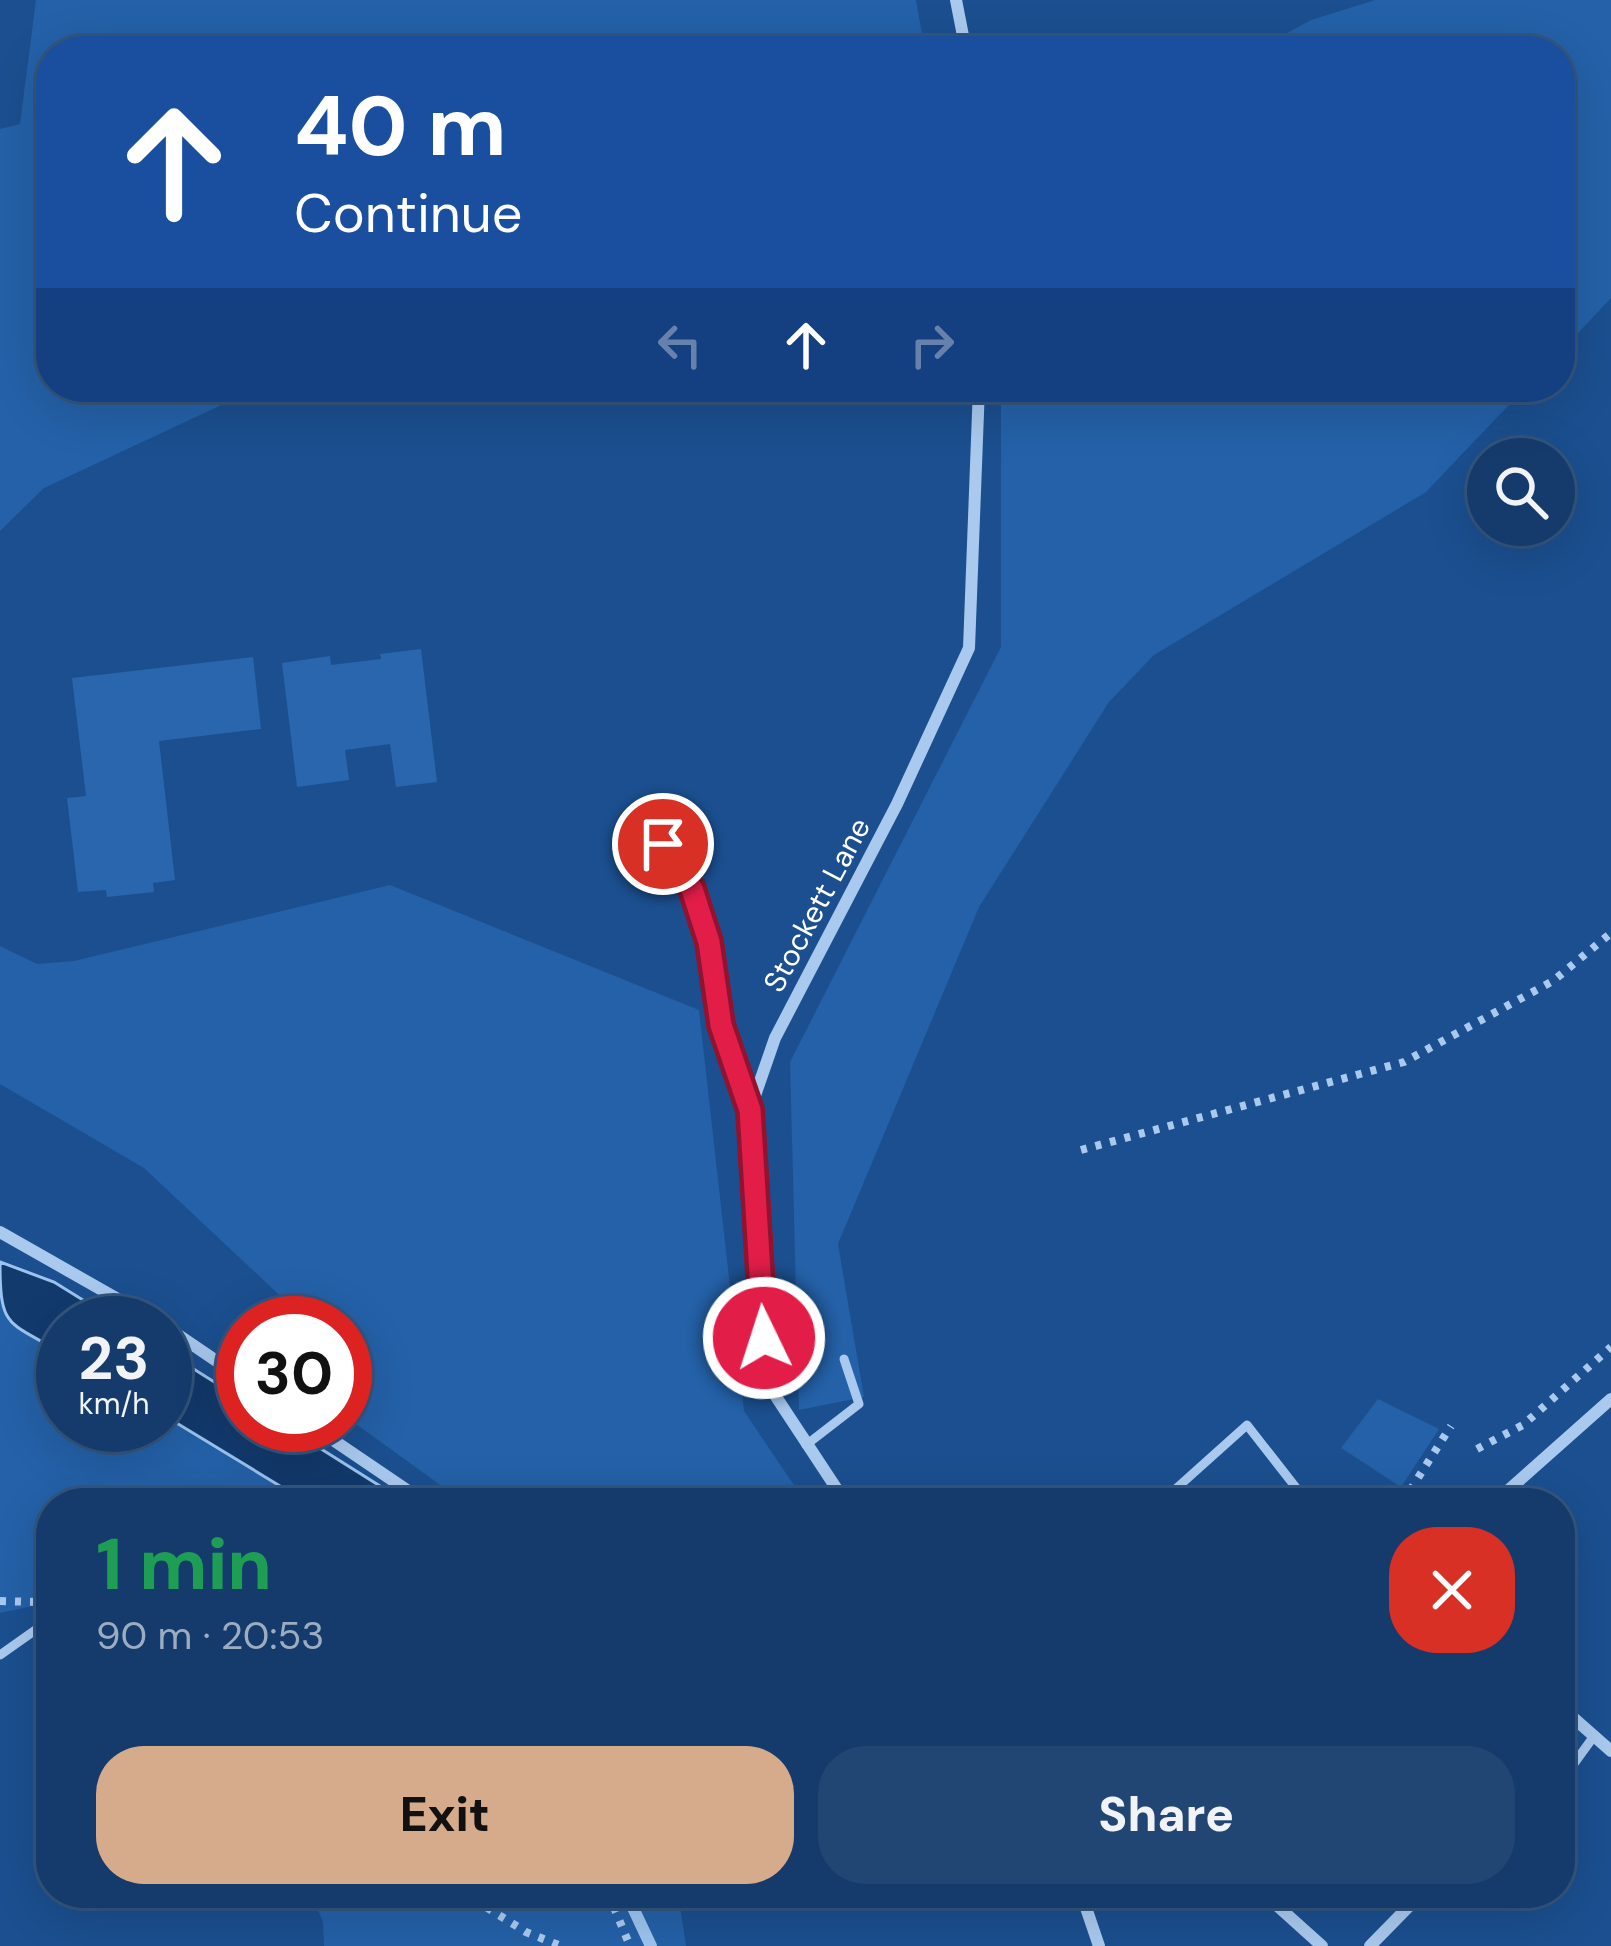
<!DOCTYPE html>
<html lang="en">
<head>
<meta charset="utf-8">
<style>
	:root { --surface:#143b6b; --page:#214673; --text:#f1f3f6; --muted:#9dadc1; --line:#33557e; --accent:#d6ab8b }
	body { margin:0; font-family:"DM Sans",sans-serif; background:var(--page); color:var(--text); height:100vh; display:flex; flex-direction:column; font-size:45px; white-space:nowrap }
	* { box-sizing:border-box; margin:0 }
	p { font-size:39px; color:var(--muted) }
	.icon { flex:none; width:66px; height:66px; fill:none; stroke:currentColor; stroke-width:2; stroke-linecap:round; stroke-linejoin:round }
	.map { position:relative; flex:1; overflow:hidden }
	.side { position:absolute; left:36px; top:1488px; width:1539px; height:420px; display:flex; flex-direction:column; background:var(--surface); border-radius:48px; box-shadow:0 12px 48px #0002,0 0 0 3px var(--line) }
	.side>* { flex:none }
	.banner { position:absolute; left:36px; top:36px; width:1539px; height:366px; border-radius:48px; box-shadow:0 12px 48px #0002,0 0 0 3px var(--line); background:#1a4fa0; color:#fff; overflow:hidden }
	.controls { position:absolute; left:1467px; top:438px; display:grid; gap:24px }
	.controls a { display:grid; place-items:center; width:108px; height:108px; border-radius:50%; background:var(--surface); box-shadow:0 12px 48px #0002,0 0 0 3px var(--line); font-size:60px }
	.speed { position:absolute; left:36px; top:1296px; display:flex; gap:24px; font-size:60px; font-weight:700; text-align:center }
	.speed>* { display:grid; place-content:center; width:156px; height:156px; border-radius:50%; background:var(--surface); box-shadow:0 12px 48px #0002,0 0 0 3px var(--line); line-height:1 }
	.speed small { font-size:30px; font-weight:400 }
	.speed .limit { border:18px solid #d22; background:#fff; color:#111 }
	.pin { position:absolute; display:grid; place-items:center; width:102px; height:102px; color:#fff; margin:-51px; border:6px solid #fff; border-radius:50%; box-shadow:0 3px 12px #0007 }
	.me { position:absolute; width:132px; margin:-66px; rotate:356deg; stroke-linejoin:round; filter:drop-shadow(0 0 9px #0008) }
	.turn { display:flex; align-items:center; gap:42px; height:252px; padding:0 60px; font-size:54px }
	.turn .icon { width:156px; height:156px; stroke-width:2.5 }
	.turn b { display:block; font-size:84px; line-height:102px }
	.lanes { display:flex; align-items:center; height:114px; padding:0 60px; background:#0003; justify-content:center; gap:60px; direction:ltr }
	.lanes .off { opacity:.35 }
	.round { display:grid; place-items:center; flex:none; width:126px; height:126px; border-radius:48px; background:var(--page) }
	.overview { display:flex; align-items:center; justify-content:space-between; height:204px; padding:0 60px }
	h1 { font-size:72px; font-weight:800; line-height:90px; color:#1e9e55 }
	.action { display:flex; gap:24px; margin-top:auto; padding:24px 60px }
	.action a { flex:1; height:138px; border-radius:48px; background:var(--accent); color:#111; font-size:48px; font-weight:800; line-height:138px; text-align:center }
	.action a+a { background:var(--page); color:var(--text) }
	.map>svg:first-child { display:block }
	.green { fill:#2461a8 }
	.water { fill:#123a6d; stroke:#9cc4f0; stroke-width:3 }
	.lines { fill:none; stroke-linecap:round; stroke-linejoin:round }
	.stream { stroke:#9cc4f0; stroke-width:12 }
	.building { fill:#2a66ad }
	.path { stroke:#a9c9ee; stroke-width:8; stroke-dasharray:6 9; stroke-linecap:butt }
	.lane { stroke:#a9c9ee; stroke-width:9 }
	.street { stroke:#a9c9ee; stroke-width:12 }
	.route-casing { stroke:#92132f; stroke-width:30 }
	.route { stroke:#e11d48; stroke-width:21 }
	.labels { text-anchor:middle; stroke-width:12; stroke-linejoin:round; paint-order:stroke }
	.street-label { font-size:30px; fill:#fff; stroke:#1b4f8f }
</style>
</head>
<body>
<div class="map">
<svg width="1611" height="1946" viewBox="0 0 1611 1946">
	<rect width="100%" height="100%" fill="#1b4f8f"/>
	<!-- green -->
	<g class="green">
		<polygon points="36,0 916,0 925,51 51,51 51,387 260,387 44,488 0,531 0,129 20,124"/>
		<polygon points="1375,0 1611,0 1611,298 1560,352 1560,51 1255,51 1311,20"/>
		<polygon points="1001,387 1526,387 1426,492 1154,655 1109,702 979,907 838,1244 864,1397 799,1410 790,1062 1001,647"/>
		<polygon points="390,885 699,1010 744,1411 806,1503 465,1503 345,1416 345,1323 309,1323 144,1168 0,1084 0,946 37,964 74,961"/>
		<polygon points="0,1290 8,1320 63,1354 63,1425 165,1425 165,1416 308,1503 51,1503 51,1602 0,1613"/>
		<polygon points="1378,1399 1439,1429 1401,1487 1341,1448"/>
		<polygon points="311,1893 678,1893 686,1946 324,1946 323,1922"/>
	</g>
	<!-- water -->
	<g class="water">
		<path d="M0,1262L54,1282L120,1323H63V1354C8,1320 0,1331 0,1262Z"/>
		<polygon points="165,1351 243,1400 243,1425 283,1425 407,1503 308,1503 165,1416"/>
	</g>
	<g class="lines">
		<!-- stream -->
		<polyline class="stream" points="626,1893 651,1946"/>
	</g>
	<!-- building -->
	<g class="building">
		<polygon points="421,649 437,782 396,787 390,744 345,750 349,780 297,787 282,663 330,656 331,665 381,659 380,654"/>
		<polygon points="253,657 261,729 159,741 175,880 153,883 154,892 107,897 106,890 78,892 67,798 86,796 72,678"/>
	</g>
	<g class="lines">
		<!-- path -->
		<g class="path">
			<polyline points="1081,1150 1404,1062 1553,981 1611,933"/>
			<polyline points="1477,1449 1523,1425 1611,1347"/>
			<polyline points="1402,1503 1451,1426"/>
			<polyline points="0,1601 38,1602"/>
			<polyline points="483,1893 486,1907 526,1932 561,1946"/>
			<polyline points="608,1893 630,1946"/>
		</g>
		<!-- lane -->
		<g class="lane">
			<polyline points="663,844 692,889 709,942 721,1025 750,1110"/>
			<polyline points="806,1445 859,1404 844,1359"/>
			<polyline points="1160,1503 1247,1425 1308,1503"/>
			<polyline points="0,1655 51,1619"/>
			<polyline points="1560,1783 1594,1736"/>
		</g>
		<!-- street -->
		<g class="street">
			<polyline points="956,0 966,51"/>
			<polyline points="0,1232 160,1323"/>
			<polyline points="165,1326 243,1379"/>
			<polyline points="311,1425 426,1503"/>
			<polyline points="846,1503 767,1383 750,1110 775,1038 897,804 969,648 979,387"/>
			<polyline points="1494,1503 1611,1399"/>
			<polyline points="1560,1706 1611,1751"/>
			<polyline points="1081,1893 1099,1946"/>
			<polyline points="1263,1893 1322,1946"/>
			<polyline points="1370,1946 1422,1893"/>
		</g>
	</g>
	<g class="lines">
		<!-- route casing -->
		<g class="route-casing">
			<polyline id="route" points="663,844 692,889 709,942 721,1025 750,1110 764,1338"/>
		</g>
		<!-- route -->
		<use href="#route" class="route"/>
	</g>
	<g class="labels">
		<!-- street labels -->
		<g class="street-label">
			<text transform="translate(817 905) rotate(-62)" y="10">Stockett Lane</text>
		</g>
	</g>
</svg>
<div class="controls">
<a><svg class="icon" aria-label="search" viewBox="0 0 24 24"><circle cx="10" cy="10" r="6"/><path d="M15 15l6 6"/></svg></a>
</div>
<div class="speed"><div>23<small>km/h</small></div><div class="limit">30</div></div>
<div class="pin" style="left:663px;top:844px;background:#d93025"><svg class="icon" aria-label="arrive" viewBox="0 0 24 24"><path d="M6 21V4h12l-3 4 3 4H6"/></svg></div>
<svg class="me" style="left:764px;top:1338px" viewBox="-20 -20 40 40"><circle r="17" fill="#e11d48" stroke="#fff" stroke-width="3"/><path d="M0-11L8 9 0 5-8 9z" fill="#fff"/></svg>
<div class="banner">
<div class="turn"><svg class="icon" aria-label="ahead" viewBox="0 0 24 24"><path d="M12 20V5M6 11l6-6 6 6"/></svg><div><b>40 m</b>Continue</div></div>
<div class="lanes"><svg class="icon off" aria-label="left" viewBox="0 0 24 24"><path d="M17 20v-9H6M10 6l-5 5 5 5"/></svg><svg class="icon" aria-label="ahead" viewBox="0 0 24 24"><path d="M12 20V5M6 11l6-6 6 6"/></svg><svg class="icon off" aria-label="right" viewBox="0 0 24 24"><path d="M7 20v-9h11M14 6l5 5-5 5"/></svg></div>
</div>
<section class="side">
<div class="overview"><div><h1>1 min</h1><p>90 m · 20:53</p></div><a class="round" style="background:#d93025;color:#fff"><svg class="icon" aria-label="close" viewBox="0 0 24 24"><path d="M6 6l12 12M18 6L6 18"/></svg></a></div>
<div class="action"><a>Exit</a><a>Share</a></div>
</section>
</div>
</body>
</html>
